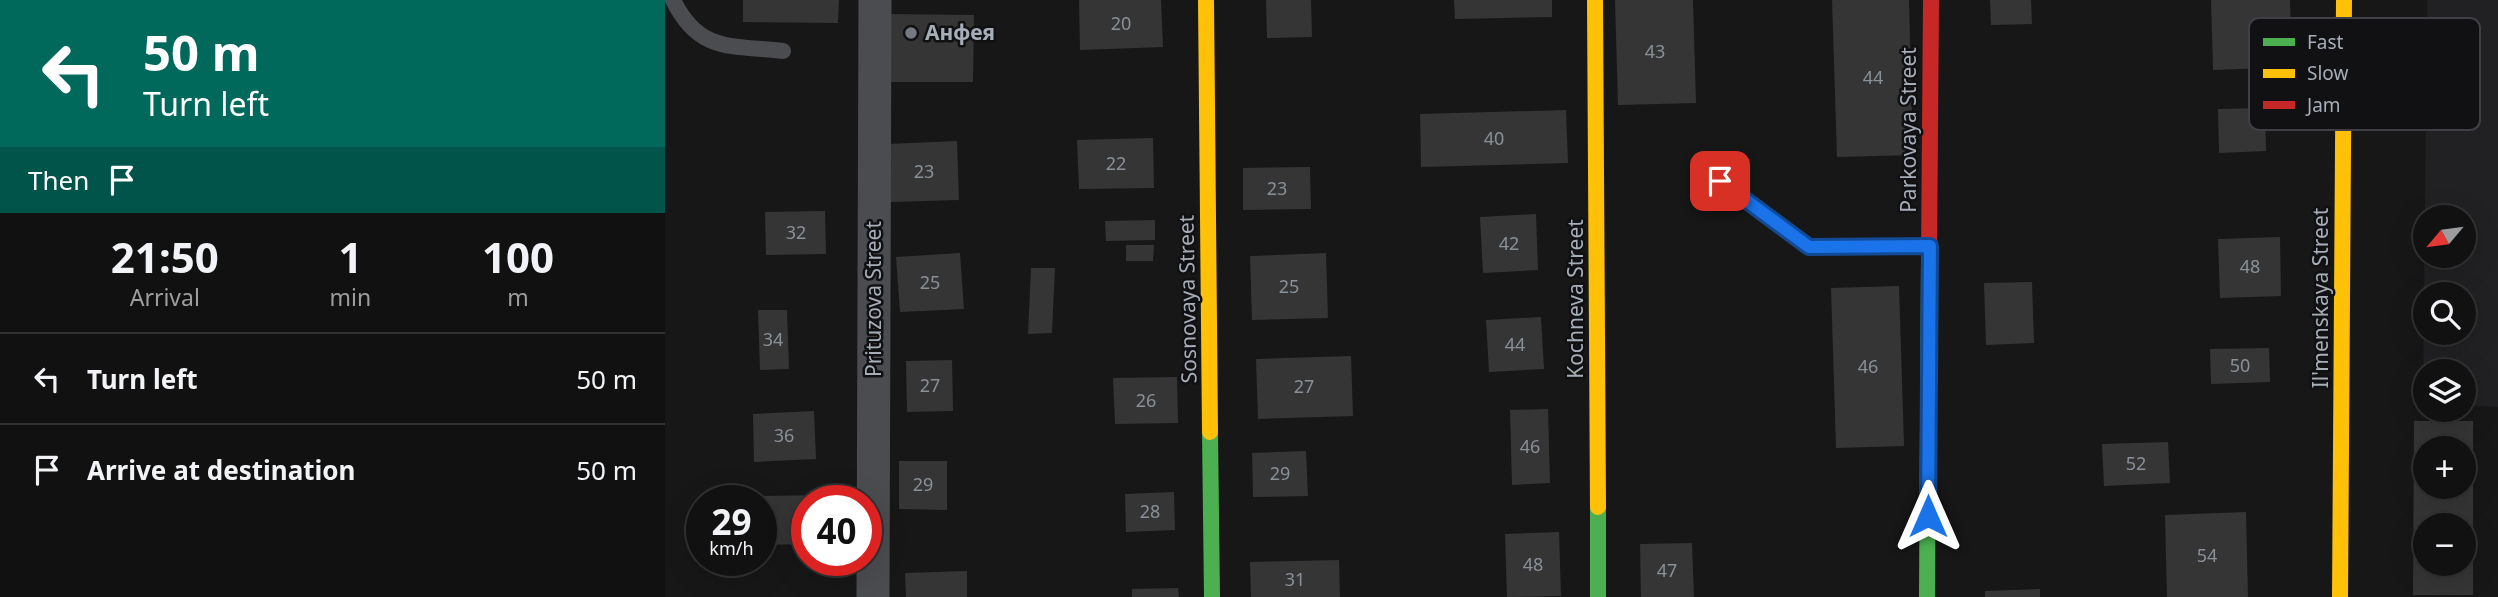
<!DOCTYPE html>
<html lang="en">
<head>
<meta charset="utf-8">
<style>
	:root { --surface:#111; --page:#1a1a1a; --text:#f1f3f6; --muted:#9c9d9f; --line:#303131 }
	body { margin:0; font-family:"Noto Sans",sans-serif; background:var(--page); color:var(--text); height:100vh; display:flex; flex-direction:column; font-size:26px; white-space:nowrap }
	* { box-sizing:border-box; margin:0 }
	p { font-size:23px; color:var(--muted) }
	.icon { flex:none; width:38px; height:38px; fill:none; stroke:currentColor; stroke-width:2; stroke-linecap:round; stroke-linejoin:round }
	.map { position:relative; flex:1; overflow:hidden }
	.panel { display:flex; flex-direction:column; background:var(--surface); width:665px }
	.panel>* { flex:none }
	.top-card { background:#00695c; color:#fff; overflow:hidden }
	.needle { width:46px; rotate:241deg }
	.fabs { position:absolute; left:1748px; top:205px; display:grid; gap:14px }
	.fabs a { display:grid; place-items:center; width:63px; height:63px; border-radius:50%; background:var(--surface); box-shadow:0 7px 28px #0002,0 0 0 2px var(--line); font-size:35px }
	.speed { position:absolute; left:21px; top:485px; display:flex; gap:14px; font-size:35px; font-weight:700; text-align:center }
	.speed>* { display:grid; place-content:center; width:91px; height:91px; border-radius:50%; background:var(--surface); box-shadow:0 7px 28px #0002,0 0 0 2px var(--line); line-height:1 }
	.speed small { font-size:18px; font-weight:400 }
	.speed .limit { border:10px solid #d22; background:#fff; color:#111 }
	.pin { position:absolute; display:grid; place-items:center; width:60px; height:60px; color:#fff; margin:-30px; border-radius:14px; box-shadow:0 4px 10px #0006 }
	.me { position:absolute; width:77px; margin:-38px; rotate:0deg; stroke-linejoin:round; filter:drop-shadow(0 0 5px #0008) }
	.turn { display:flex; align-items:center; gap:24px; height:147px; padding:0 28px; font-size:32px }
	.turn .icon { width:91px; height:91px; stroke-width:2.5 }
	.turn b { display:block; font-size:49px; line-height:60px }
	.then { display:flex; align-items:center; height:66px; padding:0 28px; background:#0003; gap:14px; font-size:26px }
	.eta { display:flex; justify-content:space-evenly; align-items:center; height:119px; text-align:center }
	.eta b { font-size:42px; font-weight:700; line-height:49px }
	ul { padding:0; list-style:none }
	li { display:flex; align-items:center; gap:21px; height:91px; padding:0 28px; border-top:2px solid var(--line) }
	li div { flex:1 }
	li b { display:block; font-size:26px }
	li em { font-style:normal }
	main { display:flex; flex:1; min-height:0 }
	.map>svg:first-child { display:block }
	.built { fill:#212123; fill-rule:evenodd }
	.building { fill:#353536; fill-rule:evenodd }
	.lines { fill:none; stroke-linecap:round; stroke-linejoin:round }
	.lane { stroke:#4b4c50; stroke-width:16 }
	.street { stroke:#4b4c50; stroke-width:33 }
	.fast { stroke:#4caf50; stroke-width:16 }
	.slow { stroke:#ffc107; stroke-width:16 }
	.jam { stroke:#c62828; stroke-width:16 }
	.route-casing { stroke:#114b97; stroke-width:18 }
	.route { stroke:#1a73e8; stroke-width:12 }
	.poi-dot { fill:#757980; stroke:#111113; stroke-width:2.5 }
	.labels { text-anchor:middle; stroke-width:5; stroke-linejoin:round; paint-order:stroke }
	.number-label { font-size:18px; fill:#8a9098 }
	.poi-label { font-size:21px; font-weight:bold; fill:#a7aeb8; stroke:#111113; text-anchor:start }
	.street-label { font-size:21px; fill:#a7aeb8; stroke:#111113 }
	.key { fill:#111113; stroke:#3e4045; stroke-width:2 }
	.key-label { font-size:19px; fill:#a7aeb8 }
</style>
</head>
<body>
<main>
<section class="panel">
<div class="top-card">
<div class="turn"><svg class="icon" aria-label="left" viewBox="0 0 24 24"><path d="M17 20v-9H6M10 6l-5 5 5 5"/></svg><div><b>50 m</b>Turn left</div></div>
<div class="then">Then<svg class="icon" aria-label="arrive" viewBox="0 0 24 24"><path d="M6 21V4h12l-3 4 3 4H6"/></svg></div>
</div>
<div class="eta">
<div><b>21:50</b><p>Arrival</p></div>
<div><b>1</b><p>min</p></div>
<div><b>100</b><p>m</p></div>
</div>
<ul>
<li><svg class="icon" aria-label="left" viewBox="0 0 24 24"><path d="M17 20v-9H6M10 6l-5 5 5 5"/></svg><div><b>Turn left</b></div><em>50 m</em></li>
<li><svg class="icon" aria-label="arrive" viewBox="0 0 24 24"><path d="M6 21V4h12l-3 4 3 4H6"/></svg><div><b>Arrive at destination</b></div><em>50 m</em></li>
</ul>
</section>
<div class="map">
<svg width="1833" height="597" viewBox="0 0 1833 597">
	<rect width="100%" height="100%" fill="#171717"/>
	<!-- built -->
	<path class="built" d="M1762,0H1833V407L1799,405V371H1760V402H1758ZM1760,217H1799V256H1760ZM1760,294H1799V332H1760Z"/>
	<!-- building -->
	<g class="building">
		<polygon points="78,0 174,0 173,23 78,22"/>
		<polygon points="414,0 496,0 498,47 415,50"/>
		<polygon points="601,0 646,0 647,37 602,38"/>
		<polygon points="789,0 887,0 887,17 790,19"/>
		<polygon points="950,0 1028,0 1031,103 953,105"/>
		<polygon points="1167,0 1244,0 1248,155 1172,157"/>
		<polygon points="1325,0 1366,0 1367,24 1326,25"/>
		<polygon points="1546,0 1625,0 1627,67 1548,70"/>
		<polygon points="219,14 309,15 308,82 219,82"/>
		<polygon points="1600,108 1601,151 1554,153 1553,109"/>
		<polygon points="901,110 903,163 756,167 755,114"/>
		<polygon points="488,138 489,188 414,189 412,140"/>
		<polygon points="292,141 294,200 225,202 223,144"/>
		<polygon points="645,167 646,209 578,210 578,168"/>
		<polygon points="160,211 161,254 101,255 100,212"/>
		<polygon points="871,214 873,270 818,273 815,217"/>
		<polygon points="490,220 490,240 441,241 440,221"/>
		<polygon points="1615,237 1616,296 1555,298 1553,239"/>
		<polygon points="461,245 489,245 488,261 461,261"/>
		<polygon points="295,253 299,309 235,312 231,257"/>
		<polygon points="661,253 663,318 587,320 585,256"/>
		<polygon points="366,268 390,268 387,333 363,334"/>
		<polygon points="1367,282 1369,343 1321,345 1319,283"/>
		<polygon points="1234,286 1239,446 1171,448 1166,288"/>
		<polygon points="93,310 122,310 124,369 95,370"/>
		<polygon points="876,317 879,369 824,372 821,320"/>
		<polygon points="1604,348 1605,382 1546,384 1545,349"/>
		<polygon points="686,356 688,416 593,419 591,359"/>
		<polygon points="287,360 288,411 242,412 241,361"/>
		<polygon points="512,377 513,423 450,424 448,378"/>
		<polygon points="883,409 885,483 847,485 845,410"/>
		<polygon points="149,411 151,459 89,462 88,414"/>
		<path d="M1749,421H1808V595H1748ZM1760,448H1799V486H1760ZM1760,525H1799V564H1760Z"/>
		<polygon points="1503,442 1505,483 1439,486 1437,444"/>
		<polygon points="641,451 643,496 588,497 587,453"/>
		<polygon points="234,461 282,461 282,510 234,509"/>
		<polygon points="509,492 510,530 461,532 460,494"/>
		<polygon points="160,495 160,500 142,500 142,544 97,545 96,496"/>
		<polygon points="1581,512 1583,597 1502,597 1500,515"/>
		<polygon points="894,532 896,596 842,597 840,534"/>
		<polygon points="1027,543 1029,597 976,597 975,544"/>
		<polygon points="674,560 675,597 586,597 585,562"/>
		<polygon points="302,571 302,597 241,597 240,573"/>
		<polygon points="513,588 514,597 467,597 467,589"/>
		<polygon points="1375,589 1375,597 1320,597 1320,591"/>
	</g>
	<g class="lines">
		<!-- lane -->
		<g class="lane">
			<path d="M8,0C34,53 66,45 118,51"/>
			<polyline points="1055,182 1144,247 1265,246"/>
		</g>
		<!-- street -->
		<polyline class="street" points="208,597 210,0"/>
		<!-- fast -->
		<g class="fast">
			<polyline points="545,432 547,597"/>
			<polyline points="933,507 933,597"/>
			<polyline points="1262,597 1264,259"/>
		</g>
		<!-- slow -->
		<g class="slow">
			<polyline points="541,0 545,432"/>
			<polyline points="930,0 933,507"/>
			<polyline points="1675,597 1679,0"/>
		</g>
		<!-- jam -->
		<polyline class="jam" points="1264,259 1266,0"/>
	</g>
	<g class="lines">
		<!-- route casing -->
		<g class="route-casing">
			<polyline id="route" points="1055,181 1144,247 1265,246 1263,516"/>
		</g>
		<!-- route -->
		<use href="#route" class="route"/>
	</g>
	<!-- markers -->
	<circle class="poi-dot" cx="246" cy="33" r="7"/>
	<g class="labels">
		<!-- number labels -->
		<g class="number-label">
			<text x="456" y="30">20</text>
			<text x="990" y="58">43</text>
			<text x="1208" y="84">44</text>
			<text x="829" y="145">40</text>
			<text x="451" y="170">22</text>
			<text x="259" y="178">23</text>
			<text x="612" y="195">23</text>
			<text x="131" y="239">32</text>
			<text x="844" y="250">42</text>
			<text x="1585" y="273">48</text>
			<text x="265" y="289">25</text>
			<text x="624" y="293">25</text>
			<text x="108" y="346">34</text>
			<text x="850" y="351">44</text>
			<text x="1575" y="372">50</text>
			<text x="1203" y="373">46</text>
			<text x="265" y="392">27</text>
			<text x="639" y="393">27</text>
			<text x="481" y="407">26</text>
			<text x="119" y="442">36</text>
			<text x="865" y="453">46</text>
			<text x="1471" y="470">52</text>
			<text x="615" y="480">29</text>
			<text x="258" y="491">29</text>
			<text x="485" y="518">28</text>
			<text x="1542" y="562">54</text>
			<text x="868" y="571">48</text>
			<text x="1002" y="577">47</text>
			<text x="630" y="586">31</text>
		</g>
		<!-- poi labels -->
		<g class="poi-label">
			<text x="260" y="40">Анфея</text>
		</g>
		<!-- street labels -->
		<g class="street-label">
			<text transform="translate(1244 130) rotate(-90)" y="7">Parkovaya Street</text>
			<text transform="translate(1656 298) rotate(-90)" y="7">Il'menskaya Street</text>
			<text transform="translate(209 299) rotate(-90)" y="7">Prituzova Street</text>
			<text transform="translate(523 299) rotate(-91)" y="7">Sosnovaya Street</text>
			<text transform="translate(911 299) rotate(-90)" y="7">Kochneva Street</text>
		</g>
	</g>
	<!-- legend -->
	<rect x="1584" y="18" width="231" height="112" rx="10" class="key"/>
	<rect x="1598" y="38" width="32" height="8" fill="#4caf50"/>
	<rect x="1598" y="69" width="32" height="9" fill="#ffc107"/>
	<rect x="1598" y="101" width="32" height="8" fill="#c62828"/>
	<g class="key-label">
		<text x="1642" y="49">Fast</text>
		<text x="1642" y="80">Slow</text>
		<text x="1642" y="112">Jam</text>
	</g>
</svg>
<div class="fabs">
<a><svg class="needle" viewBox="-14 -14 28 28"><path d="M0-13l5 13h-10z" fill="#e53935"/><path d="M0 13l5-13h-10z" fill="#9c9d9f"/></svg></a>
<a><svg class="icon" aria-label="search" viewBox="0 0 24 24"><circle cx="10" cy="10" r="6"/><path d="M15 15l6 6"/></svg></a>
<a><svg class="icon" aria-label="layers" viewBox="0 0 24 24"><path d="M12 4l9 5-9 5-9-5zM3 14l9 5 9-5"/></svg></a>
<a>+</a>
<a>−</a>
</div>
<div class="speed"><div>29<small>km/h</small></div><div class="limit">40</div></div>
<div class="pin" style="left:1055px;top:181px;background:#d93025"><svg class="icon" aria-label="arrive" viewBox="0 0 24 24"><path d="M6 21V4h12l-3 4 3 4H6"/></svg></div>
<svg class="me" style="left:1263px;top:516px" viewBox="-20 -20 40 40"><path d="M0-17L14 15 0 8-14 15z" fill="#1a73e8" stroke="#fff" stroke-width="4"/></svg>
</div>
</main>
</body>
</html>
